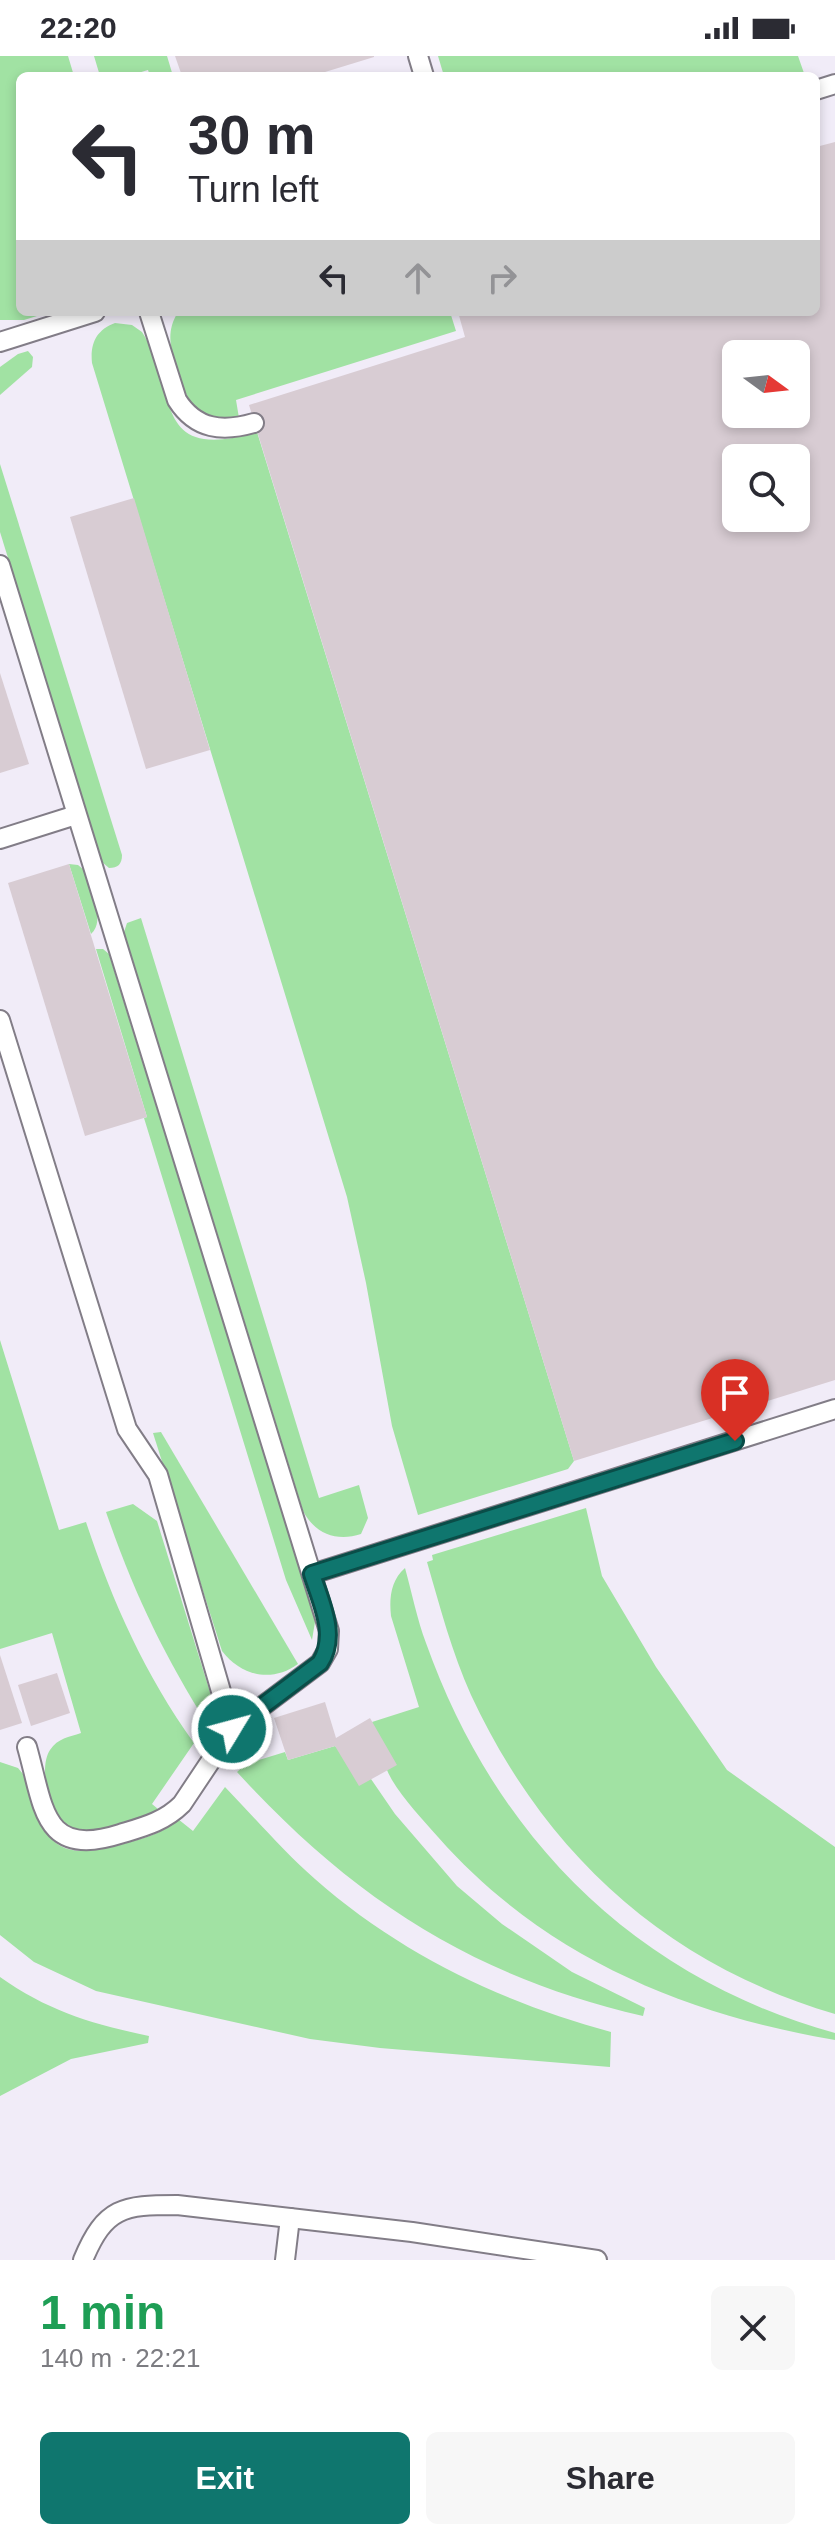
<!DOCTYPE html>
<html lang="en">
<head>
<meta charset="utf-8">
<style>
	:root { --surface:#fff; --page:#f7f7f7; --text:#2b2b33; --muted:#7c7c81; --accent:#0f766e }
	body { margin:0; font-family:Arial,sans-serif; background:var(--page); color:var(--text); height:100vh; display:flex; flex-direction:column; font-size:30px; white-space:nowrap }
	* { box-sizing:border-box; margin:0 }
	p { font-size:26px; color:var(--muted) }
	.icon { flex:none; width:44px; height:44px; fill:none; stroke:currentColor; stroke-width:2; stroke-linecap:round; stroke-linejoin:round }
	.map { position:relative; height:2204px; overflow:hidden }
	.drawer { display:flex; flex-direction:column; background:var(--surface); flex:1 }
	.drawer>* { flex:none }
	.hud { position:absolute; left:16px; top:16px; width:804px; height:244px; border-radius:12px; box-shadow:0 4px 12px #0003; background:#fff; color:var(--text); overflow:hidden }
	.needle { width:52px; rotate:105deg }
	.tools { position:absolute; left:722px; top:284px; display:grid; gap:16px }
	.tools a { display:grid; place-items:center; width:88px; height:88px; border-radius:12px; background:var(--surface); box-shadow:0 4px 12px #0003; font-size:40px }
	.pin { position:absolute; display:grid; place-items:center; width:68px; height:68px; color:#fff; margin:-82px -34px; border-radius:50% 50% 50% 0; rotate:-45deg; box-shadow:0 0 8px #0007 }
	.pin .icon { rotate:45deg }
	.me { position:absolute; width:88px; margin:-44px; rotate:53deg; stroke-linejoin:round; filter:drop-shadow(0 0 6px #0008) }
	.turn { display:flex; align-items:center; gap:28px; height:168px; padding:0 40px; font-size:36px }
	.turn .icon { width:104px; height:104px; stroke-width:2.5 }
	.turn b { display:block; font-size:56px; line-height:68px }
	.lanes { display:flex; align-items:center; height:76px; padding:0 40px; background:#0003; justify-content:center; gap:40px; direction:ltr }
	.lanes .off { opacity:.35 }
	.round { display:grid; place-items:center; flex:none; width:84px; height:84px; border-radius:12px; background:var(--page) }
	.overview { display:flex; align-items:center; justify-content:space-between; height:136px; padding:0 40px }
	h1 { font-size:48px; font-weight:700; line-height:60px; color:#1e9e55 }
	.primary-button { display:flex; gap:16px; margin-top:auto; padding:16px 40px }
	.primary-button a { flex:1; height:92px; border-radius:12px; background:var(--accent); color:#fff; font-size:32px; font-weight:700; line-height:92px; text-align:center }
	.primary-button a+a { background:var(--page); color:var(--text) }
	.status { display:flex; justify-content:space-between; align-items:center; height:56px; padding:0 40px; background:var(--surface); direction:ltr }
	.status svg { height:22px; fill:currentColor }
	.map>svg:first-child { display:block }
	.green { fill:#a1e2a3 }
	.building { fill:#d8ccd3; fill-rule:evenodd }
	.lines { fill:none; stroke-linecap:round; stroke-linejoin:round }
	.service-casing { stroke:#827d87; stroke-width:22 }
	.service { stroke:#fff; stroke-width:18 }
	.route-casing { stroke:#0a4d48; stroke-width:20 }
	.route { stroke:#0f766e; stroke-width:14 }
</style>
</head>
<body>
<div class="status"><b>22:20</b><svg viewBox="0 0 49 12"><path d="M0 12V9h3v3zM5 12V6h3v6zM10 12V3h3v9zM15 12V0h3v12zM26 1h20v11H26zM47 4h2v5h-2z"/></svg></div>
<div class="map">
<svg width="835" height="2204" viewBox="0 0 835 2204">
	<rect width="100%" height="100%" fill="#f1ecf8"/>
	<!-- green -->
	<g class="green">
		<polygon points="0,0 68,0 74,20 20,20 20,256 50,256 24,264 0,264"/>
		<polygon points="94,0 167,0 173,20 150,20 148,14 128,20 100,20"/>
		<polygon points="438,0 798,0 805,20 789,20 788,17 779,20 744,20 743,17 733,20 444,20"/>
		<path d="M178,256H450L456,275L236,344L239,362C202,370 187,348 178,316C171,294 165,277 178,256Z"/>
		<path d="M115,267L132,269L142,276C179,334 150,408 257,376L574,1405L568,1413L418,1459L392,1370L366,1227L347,1141L92,307C90,288 96,274 115,267Z"/>
		<polygon points="28,295 33,301 32,311 0,339 0,311 18,298"/>
		<path d="M0,408L122,799C122,808 118,812 109,812L102,806L0,476Z"/>
		<path d="M69,808L78,809L84,814C89,832 107,864 91,878Z"/>
		<path d="M141,862L319,1442L359,1429L368,1462L361,1478C337,1486 315,1478 303,1455L124,876L127,867Z"/>
		<polygon points="96,893 103,893 109,898 312,1554 315,1566 312,1584 286,1524 144,1062 147,1061"/>
		<path d="M0,1284L59,1474L86,1466C112,1545 145,1619 194,1687L152,1748L158,1753L152,1758C129,1765 98,1781 74,1775C51,1769 37,1713 50,1694C58,1682 69,1681 81,1677L52,1577L0,1593Z"/>
		<path d="M161,1376L298,1608C272,1627 241,1620 222,1595L153,1377Z"/>
		<path d="M133,1448L157,1465L214,1649L213,1661L209,1671C163,1598 134,1537 106,1456Z"/>
		<path d="M586,1452L602,1520L656,1611L727,1714L835,1791V1958C666,1908 545,1798 471,1639C452,1597 440,1551 427,1506L433,1504L432,1499Z"/>
		<path d="M405,1512C412,1537 417,1563 426,1587C495,1781 635,1922 835,1977V1984C682,1958 542,1899 438,1781C422,1763 404,1744 392,1724C382,1707 378,1685 372,1666L419,1651L391,1560C389,1542 391,1524 405,1512Z"/>
		<path d="M335,1690L371,1723L395,1758L457,1830L502,1868L572,1916L645,1952L643,1960C474,1921 353,1843 237,1716L246,1708L285,1696L288,1704Z"/>
		<path d="M0,1706L18,1712L23,1718C44,1779 48,1810 123,1788C143,1782 163,1778 178,1763L193,1775L225,1731C255,1762 283,1795 315,1823C400,1898 503,1947 611,1976L610,2011L380,1992L310,1983L96,1935L34,1906L0,1879Z"/>
		<path d="M0,1921C48,1955 92,1968 149,1980L148,1987L71,2003L0,2040Z"/>
	</g>
	<!-- building -->
	<g class="building">
		<polygon points="175,0 374,0 374,1 312,20 182,20"/>
		<path d="M835,86V1324L574,1405L249,349L465,281L458,256H816V91ZM736,298H796V358H736ZM736,402H796V462H736Z"/>
		<polygon points="134,442 210,694 146,713 70,461"/>
		<polygon points="0,617 29,708 0,717"/>
		<polygon points="69,808 147,1061 85,1080 8,827"/>
		<polygon points="0,1599 22,1667 0,1674"/>
		<polygon points="57,1617 70,1657 31,1670 18,1629"/>
		<polygon points="325,1646 336,1682 370,1662 397,1709 359,1730 335,1690 288,1704 274,1662"/>
	</g>
	<g class="lines">
		<!-- service casing -->
		<g class="service-casing">
			<g id="service">
				<polyline points="418,0 424,20"/>
				<polyline points="816,34 835,28"/>
				<path d="M149,256L177,344C196,374 223,376 254,367"/>
				<polyline points="0,286 95,256"/>
				<polyline points="0,509 329,1575 328,1593 320,1607 232,1673"/>
				<polyline points="0,783 76,759"/>
				<path d="M0,964L127,1373L158,1419L232,1673L182,1748C164,1766 143,1771 120,1778C42,1803 44,1750 27,1691"/>
				<polyline points="312,1518 835,1353"/>
				<path d="M83,2204C105,2151 123,2149 177,2149L412,2176L597,2204"/>
				<polyline points="285,2204 290,2162"/>
			</g>
		</g>
		<!-- service -->
		<use href="#service" class="service"/>
	</g>
	<g class="lines">
		<!-- route casing -->
		<g class="route-casing">
			<path id="route" d="M232,1673L320,1607C338,1579 321,1547 312,1518L735,1385"/>
		</g>
		<!-- route -->
		<use href="#route" class="route"/>
	</g>
</svg>
<div class="tools">
<a><svg class="needle" viewBox="-14 -14 28 28"><path d="M0-13l5 13h-10z" fill="#e53935"/><path d="M0 13l5-13h-10z" fill="#7c7c81"/></svg></a>
<a><svg class="icon" aria-label="search" viewBox="0 0 24 24"><circle cx="10" cy="10" r="6"/><path d="M15 15l6 6"/></svg></a>
</div>
<div class="pin" style="left:735px;top:1385px;background:#d93025"><svg class="icon" aria-label="arrive" viewBox="0 0 24 24"><path d="M6 21V4h12l-3 4 3 4H6"/></svg></div>
<svg class="me" style="left:232px;top:1673px" viewBox="-20 -20 40 40"><circle r="17" fill="#0f766e" stroke="#fff" stroke-width="3"/><path d="M0-11L8 9 0 5-8 9z" fill="#fff"/></svg>
<div class="hud">
<div class="turn"><svg class="icon" aria-label="left" viewBox="0 0 24 24"><path d="M17 20v-9H6M10 6l-5 5 5 5"/></svg><div><b>30 m</b>Turn left</div></div>
<div class="lanes"><svg class="icon" aria-label="left" viewBox="0 0 24 24"><path d="M17 20v-9H6M10 6l-5 5 5 5"/></svg><svg class="icon off" aria-label="ahead" viewBox="0 0 24 24"><path d="M12 20V5M6 11l6-6 6 6"/></svg><svg class="icon off" aria-label="right" viewBox="0 0 24 24"><path d="M7 20v-9h11M14 6l5 5-5 5"/></svg></div>
</div>
</div>
<section class="drawer">
<div class="overview"><div><h1>1 min</h1><p>140 m · 22:21</p></div><a class="round"><svg class="icon" aria-label="close" viewBox="0 0 24 24"><path d="M6 6l12 12M18 6L6 18"/></svg></a></div>
<div class="primary-button"><a>Exit</a><a>Share</a></div>
</section>
</body>
</html>
